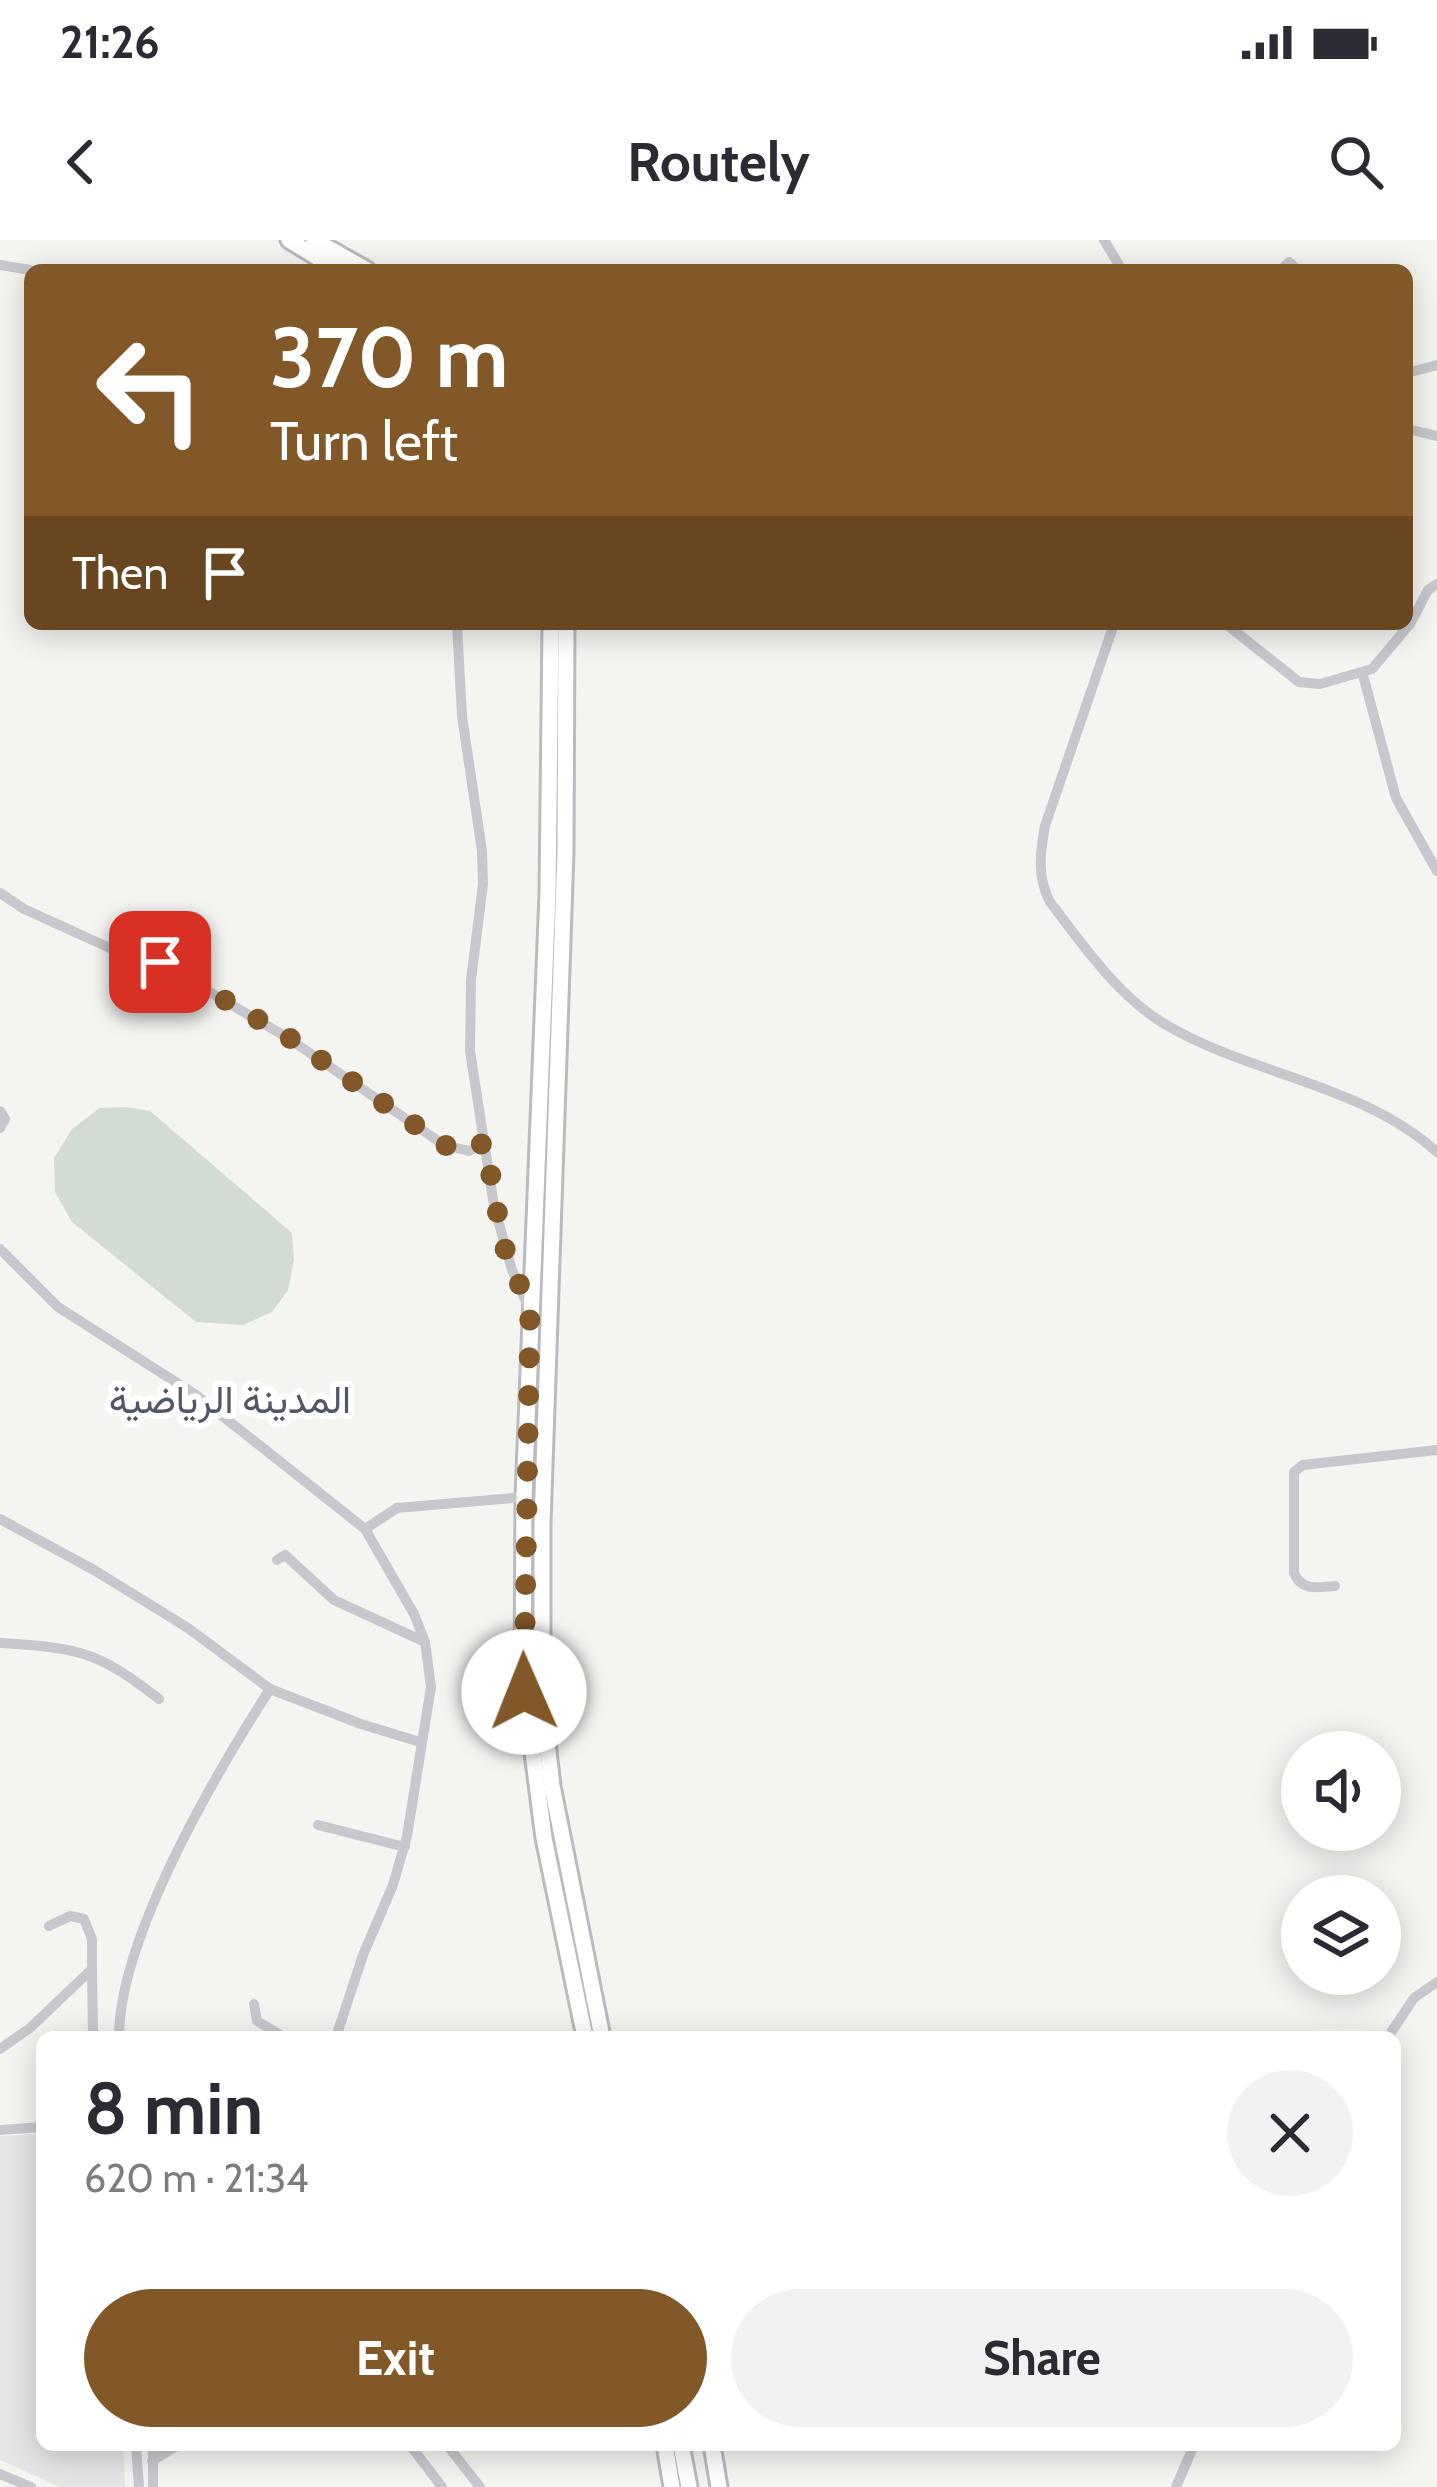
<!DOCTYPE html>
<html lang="en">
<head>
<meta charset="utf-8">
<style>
	:root { --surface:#fff; --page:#f2f2f3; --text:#2b2b33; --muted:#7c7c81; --accent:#825828 }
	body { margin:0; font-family:Cabin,Vazirmatn,sans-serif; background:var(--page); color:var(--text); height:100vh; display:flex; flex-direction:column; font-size:45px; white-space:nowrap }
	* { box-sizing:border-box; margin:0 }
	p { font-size:39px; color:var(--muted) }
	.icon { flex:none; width:66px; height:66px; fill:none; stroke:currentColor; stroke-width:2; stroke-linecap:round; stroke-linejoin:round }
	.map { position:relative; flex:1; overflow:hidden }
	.panel { position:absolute; left:36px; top:1791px; width:1365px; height:420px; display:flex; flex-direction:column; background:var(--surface); border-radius:18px; box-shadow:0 6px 30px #0003 }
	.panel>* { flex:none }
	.hud { position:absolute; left:24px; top:24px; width:1389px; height:366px; border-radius:18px; box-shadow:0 6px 30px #0003; background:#825828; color:#fff; overflow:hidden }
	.buttons { position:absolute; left:1281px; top:1491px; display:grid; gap:24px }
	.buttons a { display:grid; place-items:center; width:120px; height:120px; border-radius:50%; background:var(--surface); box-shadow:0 6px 30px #0003; font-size:60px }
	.pin { position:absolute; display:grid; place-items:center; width:102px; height:102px; color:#fff; margin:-51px; border-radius:24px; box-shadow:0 6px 18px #0006 }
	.me { position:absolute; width:132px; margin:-66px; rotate:359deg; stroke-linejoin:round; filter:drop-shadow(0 0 9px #0008) }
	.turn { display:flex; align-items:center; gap:42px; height:252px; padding:0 48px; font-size:54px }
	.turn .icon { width:156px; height:156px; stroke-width:2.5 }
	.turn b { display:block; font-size:84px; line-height:102px }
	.then { display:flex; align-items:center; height:114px; padding:0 48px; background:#0003; gap:24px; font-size:45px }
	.round { display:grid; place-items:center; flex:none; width:126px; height:126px; border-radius:63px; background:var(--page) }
	.head { display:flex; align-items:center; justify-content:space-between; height:204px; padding:0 48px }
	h1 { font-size:72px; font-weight:700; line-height:90px }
	.button { display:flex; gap:24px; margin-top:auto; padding:24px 48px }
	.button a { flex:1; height:138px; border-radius:72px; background:var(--accent); color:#fff; font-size:48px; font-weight:700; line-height:138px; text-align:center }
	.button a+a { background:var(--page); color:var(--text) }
	.status { display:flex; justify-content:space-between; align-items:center; height:84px; padding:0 60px; background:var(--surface); direction:ltr }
	.status svg { height:33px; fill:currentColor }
	header { display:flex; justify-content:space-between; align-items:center; height:156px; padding:0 48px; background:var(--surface); font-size:54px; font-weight:700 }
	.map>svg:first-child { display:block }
	.built { fill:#e4e5e4 }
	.green { fill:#d2dcd2 }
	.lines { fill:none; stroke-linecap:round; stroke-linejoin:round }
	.secondary-casing { stroke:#b9bbc1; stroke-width:21 }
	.street { stroke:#c7c8cd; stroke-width:10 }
	.secondary { stroke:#fff; stroke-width:15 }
	.route { stroke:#825828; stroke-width:21; stroke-dasharray:0 37.8 }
	.labels { text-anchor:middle; stroke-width:12; stroke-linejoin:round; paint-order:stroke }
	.neighbourhood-label { font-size:39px; fill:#515668; stroke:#fff }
</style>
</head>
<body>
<div class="status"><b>21:26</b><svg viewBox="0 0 49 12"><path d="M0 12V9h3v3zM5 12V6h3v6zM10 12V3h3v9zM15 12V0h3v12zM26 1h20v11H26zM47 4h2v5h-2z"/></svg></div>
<header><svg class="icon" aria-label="back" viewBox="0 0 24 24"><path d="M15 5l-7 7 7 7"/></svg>Routely<svg class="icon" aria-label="search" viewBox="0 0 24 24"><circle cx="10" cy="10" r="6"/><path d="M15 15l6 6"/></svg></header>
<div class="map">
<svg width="1437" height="2247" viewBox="0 0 1437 2247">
	<rect width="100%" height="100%" fill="#f4f5f1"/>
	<!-- built -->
	<polygon class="built" points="42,1894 42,2205 123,2205 125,2247 60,2247 0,2220 0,1896"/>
	<!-- green -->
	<polygon class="green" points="127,867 150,871 292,993 294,1020 288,1050 272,1072 243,1085 196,1082 72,982 55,952 54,918 72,889 100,868"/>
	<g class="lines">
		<!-- secondary casing -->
		<g class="secondary-casing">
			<g id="secondary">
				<polyline points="289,0 338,30"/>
				<polyline points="314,0 367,30"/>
				<polyline points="551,384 548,653 524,1257 523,1435 544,1598 585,1797"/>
				<polyline points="566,384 565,612 542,1284 542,1459 552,1546 602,1797"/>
				<polyline points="665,2205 672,2247"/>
				<polyline points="681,2205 689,2247"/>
				<polyline points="712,2205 719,2247"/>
			</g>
		</g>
		<!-- street -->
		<g class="street">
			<polyline points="1104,0 1122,30"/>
			<polyline points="0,25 30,30"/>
			<polyline points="1281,30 1289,22 1298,30"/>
			<polyline points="1407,133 1437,125"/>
			<polyline points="1407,189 1437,196"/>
			<polyline points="457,384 462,476 482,611 483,644 471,740 470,811 494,966 512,1030 528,1066"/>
			<path d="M1114,384L1045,586C1040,613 1037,637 1050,662C1082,704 1117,755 1163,783C1249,835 1360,843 1437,912"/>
			<polyline points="1226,384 1299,442 1320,444 1372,429 1410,384 1428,350 1437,344"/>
			<polyline points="1363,435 1396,558 1437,631"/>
			<polyline points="0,653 24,669 112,709 150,717 288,798 444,905 469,911 485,902"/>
			<polyline points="0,871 5,879 0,888"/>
			<polyline points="0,1009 58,1067 196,1155 365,1289 414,1374 425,1402 431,1447 407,1596 393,1645 363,1715 336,1797"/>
			<polyline points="0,1279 94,1330 188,1388 270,1449 361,1484 420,1502"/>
			<polyline points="365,1289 397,1268 524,1257"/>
			<polyline points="277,1320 285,1315 334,1360 425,1402"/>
			<path d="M1335,1346C1318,1347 1302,1352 1294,1333V1232L1303,1225L1437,1210"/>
			<path d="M0,1403C78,1408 96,1410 159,1459"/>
			<polyline points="318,1585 405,1607"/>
			<polyline points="49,1686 70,1676 84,1679 92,1699 92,1729"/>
			<polyline points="254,1764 257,1781 284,1797"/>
			<path d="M119,1797C119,1698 216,1533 270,1449"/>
			<polyline points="1388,1797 1414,1758 1437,1742"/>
			<polyline points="0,1809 30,1788 92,1729 93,1797"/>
			<polyline points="0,1890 42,1887"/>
			<polyline points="136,2205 139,2247"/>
			<polyline points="410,2205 442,2247"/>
			<polyline points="447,2205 480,2247"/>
			<polyline points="152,2221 178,2205"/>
			<polyline points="0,2234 31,2247"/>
			<polyline points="153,2247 153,2205"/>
			<polyline points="1176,2247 1194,2205"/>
		</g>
		<!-- secondary -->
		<use href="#secondary" class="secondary"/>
	</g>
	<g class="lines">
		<!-- route -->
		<polyline class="route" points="160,722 288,797 444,905 469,911 485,902 503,1004 530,1070 524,1452"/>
	</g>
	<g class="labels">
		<!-- neighbourhood labels -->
		<g class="neighbourhood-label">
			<text x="230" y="1173">المدينة الرياضية</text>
		</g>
	</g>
</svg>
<div class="buttons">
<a><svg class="icon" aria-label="sound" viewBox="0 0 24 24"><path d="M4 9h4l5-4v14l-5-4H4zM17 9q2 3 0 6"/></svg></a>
<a><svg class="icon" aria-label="layers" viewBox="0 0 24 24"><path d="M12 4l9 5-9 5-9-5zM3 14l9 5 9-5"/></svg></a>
</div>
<div class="pin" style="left:160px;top:722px;background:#d93025"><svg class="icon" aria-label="arrive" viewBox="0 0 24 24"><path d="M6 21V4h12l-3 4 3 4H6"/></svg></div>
<svg class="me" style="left:524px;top:1452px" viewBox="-20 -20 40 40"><circle r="19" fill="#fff"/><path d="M0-13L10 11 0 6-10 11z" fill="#825828"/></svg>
<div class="hud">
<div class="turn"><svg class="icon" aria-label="left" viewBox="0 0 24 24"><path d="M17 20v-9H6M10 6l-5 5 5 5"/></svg><div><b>370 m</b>Turn left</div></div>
<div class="then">Then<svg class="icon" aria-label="arrive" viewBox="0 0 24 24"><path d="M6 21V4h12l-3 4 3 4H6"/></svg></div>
</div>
<section class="panel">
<div class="head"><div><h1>8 min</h1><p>620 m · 21:34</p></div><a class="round"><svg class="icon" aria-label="close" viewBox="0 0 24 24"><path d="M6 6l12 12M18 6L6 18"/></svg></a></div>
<div class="button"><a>Exit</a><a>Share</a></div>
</section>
</div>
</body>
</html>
